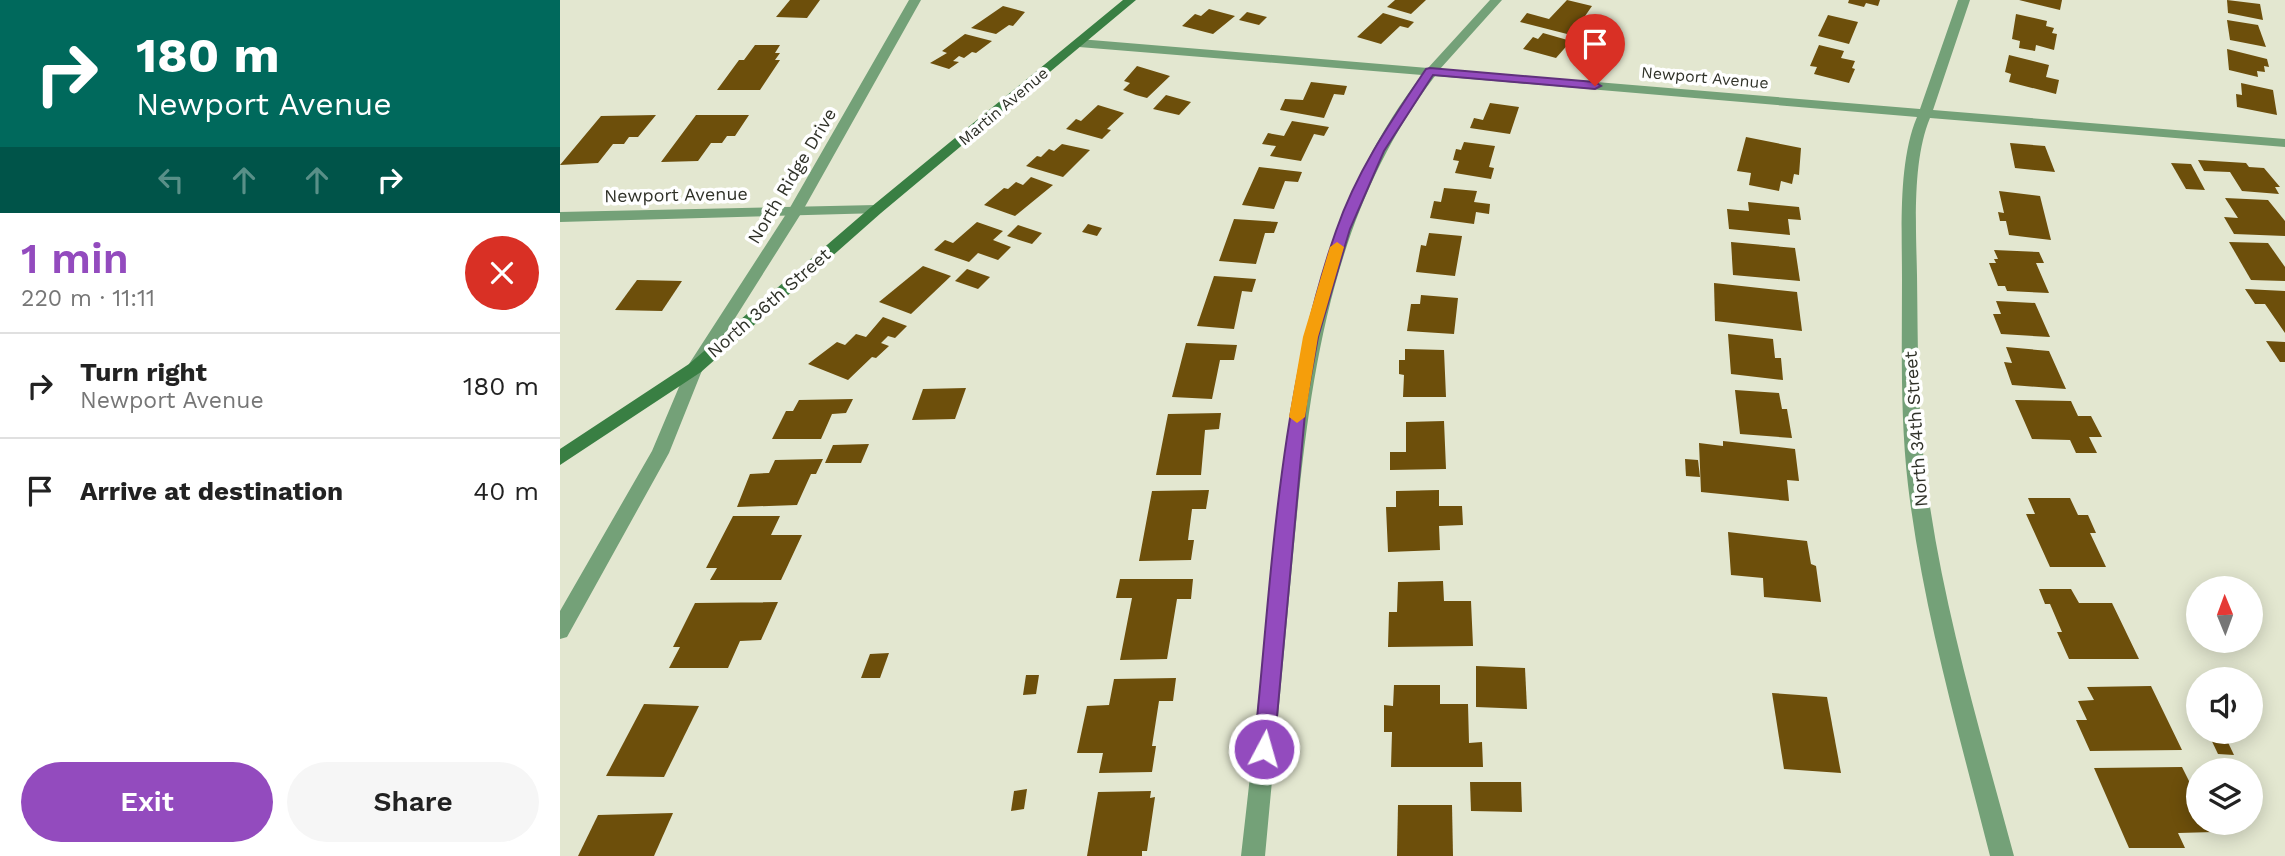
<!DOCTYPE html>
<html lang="en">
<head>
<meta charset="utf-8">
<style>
	:root { --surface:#fff; --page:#f6f6f6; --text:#222; --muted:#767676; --line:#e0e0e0; --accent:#934bbe }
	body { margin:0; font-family:"Work Sans",sans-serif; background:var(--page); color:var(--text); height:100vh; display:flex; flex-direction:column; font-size:26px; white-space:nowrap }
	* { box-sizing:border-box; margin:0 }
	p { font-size:23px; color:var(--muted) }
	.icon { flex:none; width:38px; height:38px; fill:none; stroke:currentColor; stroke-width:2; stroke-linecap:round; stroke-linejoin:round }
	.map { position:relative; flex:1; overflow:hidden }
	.side { display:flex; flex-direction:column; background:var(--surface); width:560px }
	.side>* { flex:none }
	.top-card { background:#00695c; color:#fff; overflow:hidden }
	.needle { width:46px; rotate:359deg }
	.fabs { position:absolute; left:1626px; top:576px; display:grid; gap:14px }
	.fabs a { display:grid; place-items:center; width:77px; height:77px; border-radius:50%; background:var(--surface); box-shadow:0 4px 18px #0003; font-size:35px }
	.pin { position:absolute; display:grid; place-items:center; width:60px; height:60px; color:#fff; margin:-72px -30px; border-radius:50% 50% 50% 0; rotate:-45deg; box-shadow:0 0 7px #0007 }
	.pin .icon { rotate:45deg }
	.me { position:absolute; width:77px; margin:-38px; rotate:6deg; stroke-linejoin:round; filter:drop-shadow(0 0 5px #0008) }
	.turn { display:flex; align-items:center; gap:24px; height:147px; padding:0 21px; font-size:32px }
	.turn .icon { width:91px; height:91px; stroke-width:2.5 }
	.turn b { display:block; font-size:49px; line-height:60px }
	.lanes { display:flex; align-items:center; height:66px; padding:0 21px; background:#0003; justify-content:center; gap:35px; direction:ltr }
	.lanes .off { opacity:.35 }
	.round { display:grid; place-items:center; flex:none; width:74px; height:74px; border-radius:37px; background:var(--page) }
	.summary { display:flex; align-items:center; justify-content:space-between; height:119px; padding:0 21px }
	h1 { font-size:42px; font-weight:600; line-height:52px; color:var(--accent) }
	.cta { display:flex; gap:14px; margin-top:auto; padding:14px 21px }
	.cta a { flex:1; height:80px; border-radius:42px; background:var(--accent); color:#fff; font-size:28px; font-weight:600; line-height:80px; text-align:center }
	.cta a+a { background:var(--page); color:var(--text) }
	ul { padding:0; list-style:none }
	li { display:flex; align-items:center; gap:21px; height:105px; padding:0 21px; border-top:2px solid var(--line) }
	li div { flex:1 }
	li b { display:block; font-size:26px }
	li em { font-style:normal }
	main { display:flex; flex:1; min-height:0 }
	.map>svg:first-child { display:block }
	.building { fill:#6d4f0b }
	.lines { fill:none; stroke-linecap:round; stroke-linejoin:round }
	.minor { fill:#74a178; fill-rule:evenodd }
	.tertiary { fill:#74a178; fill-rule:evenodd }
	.secondary { fill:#397f43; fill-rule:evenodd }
	.route { fill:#934bbe; stroke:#60317c; stroke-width:2 }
	.slow { fill:#f59e0b }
	.labels { text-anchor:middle; stroke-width:7; stroke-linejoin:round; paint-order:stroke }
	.far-street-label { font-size:16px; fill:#2f3128; stroke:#fff }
	.street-label { font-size:18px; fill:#2f3128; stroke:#fff }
</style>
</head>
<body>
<main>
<section class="side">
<div class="top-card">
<div class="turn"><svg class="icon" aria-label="right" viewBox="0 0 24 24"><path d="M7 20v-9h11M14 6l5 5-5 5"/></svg><div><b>180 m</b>Newport Avenue</div></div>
<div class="lanes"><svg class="icon off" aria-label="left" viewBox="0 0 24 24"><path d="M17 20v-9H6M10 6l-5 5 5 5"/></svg><svg class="icon off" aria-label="ahead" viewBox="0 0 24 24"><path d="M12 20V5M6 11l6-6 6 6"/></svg><svg class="icon off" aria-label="ahead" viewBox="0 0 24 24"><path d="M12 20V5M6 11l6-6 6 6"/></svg><svg class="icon" aria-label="right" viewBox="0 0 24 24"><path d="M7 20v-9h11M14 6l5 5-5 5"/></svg></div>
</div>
<div class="summary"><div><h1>1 min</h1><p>220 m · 11:11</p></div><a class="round" style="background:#d93025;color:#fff"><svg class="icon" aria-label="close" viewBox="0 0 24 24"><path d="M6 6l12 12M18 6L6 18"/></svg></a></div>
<ul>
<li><svg class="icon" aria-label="right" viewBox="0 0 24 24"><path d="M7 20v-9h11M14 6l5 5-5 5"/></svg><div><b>Turn right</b><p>Newport Avenue</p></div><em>180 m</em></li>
<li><svg class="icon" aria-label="arrive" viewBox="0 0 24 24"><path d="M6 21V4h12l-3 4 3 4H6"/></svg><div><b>Arrive at destination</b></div><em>40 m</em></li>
</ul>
<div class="cta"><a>Exit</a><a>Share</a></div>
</section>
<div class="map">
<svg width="1725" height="856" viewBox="0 0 1725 856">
	<rect width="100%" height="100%" fill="#e3e7d0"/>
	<!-- building -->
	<g class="building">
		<polygon points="230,0 260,0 247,18 216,17"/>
		<polygon points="835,0 866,0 851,14 827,7"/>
		<polygon points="1007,0 1032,6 1023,19 1033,21 1028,27 1018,25 1011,35 960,22 967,13 989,19"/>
		<polygon points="1289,0 1320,0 1318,6 1306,3 1304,7 1288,3"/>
		<polygon points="1459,0 1502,0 1500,10"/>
		<polygon points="1667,0 1700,4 1703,20 1668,13"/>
		<polygon points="443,6 465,12 453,26 449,25 436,34 411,28"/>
		<polygon points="649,9 675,16 653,34 622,26 635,14 641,16"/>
		<polygon points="687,12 707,17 699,25 679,20"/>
		<polygon points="823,13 854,22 848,28 840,26 821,44 797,37"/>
		<polygon points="1456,14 1487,21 1486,26 1494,28 1492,33 1497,34 1494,50 1476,45 1475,51 1459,48 1460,41 1452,39"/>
		<polygon points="1268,15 1298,22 1289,44 1258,36"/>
		<polygon points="1667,20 1698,25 1706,47 1670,40"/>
		<polygon points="983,33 1011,41 996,58 963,49 973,37 978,39"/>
		<polygon points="405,34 432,41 416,53 412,52 404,58 399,56 393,61 399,62 389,69 370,63 387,53 382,51"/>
		<polygon points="195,45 220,45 215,53 220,53 215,60 220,60 200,90 157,90 179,60 184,60"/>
		<polygon points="1259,45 1284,51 1281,58 1295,61 1292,68 1295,69 1289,83 1254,74 1257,67 1250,66"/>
		<polygon points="1667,49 1707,59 1709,67 1704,66 1705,72 1697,71 1698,77 1669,70"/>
		<polygon points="1449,55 1489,65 1486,77 1499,80 1496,94 1449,82 1451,74 1445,72"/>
		<polygon points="577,66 610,76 587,98 576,95 563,90 570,83 564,81"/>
		<polygon points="751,82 787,86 784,95 774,94 764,118 720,110 725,99 743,100"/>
		<polygon points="1681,83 1713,90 1717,115 1677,107 1676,94 1682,95"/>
		<polygon points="606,95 631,102 619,115 593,109"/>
		<polygon points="930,103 959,107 950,134 910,128 914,118 923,120"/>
		<polygon points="538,105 564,113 547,129 551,130 542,139 506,129 516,119 521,121"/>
		<polygon points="96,115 78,137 69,137 64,144 53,144 38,163 0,165 41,116"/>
		<polygon points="136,115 189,115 175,136 167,136 162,143 151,143 138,161 101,162"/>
		<polygon points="732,121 769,127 764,136 754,134 741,161 710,156 716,146 702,144 708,133 724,136"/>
		<polygon points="1186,137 1241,148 1239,175 1234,174 1232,184 1221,181 1219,191 1189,185 1191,173 1177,171"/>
		<polygon points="904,142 935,146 929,167 934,168 931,179 895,173 899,161 893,160 896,149 901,150"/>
		<polygon points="1450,143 1485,146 1495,172 1455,168"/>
		<polygon points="502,144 530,150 503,177 466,166 477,156 481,157 489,149 494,151"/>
		<polygon points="1638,160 1686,163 1689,167 1704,168 1720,187 1715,187 1719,194 1682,191 1670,172 1644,171"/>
		<polygon points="1611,163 1631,164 1645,190 1626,189"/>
		<polygon points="699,167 742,172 738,182 725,181 714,209 682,205"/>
		<polygon points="471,177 493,185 455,216 424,205 444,188 448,189 456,182 463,185"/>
		<polygon points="884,188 917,191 914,202 930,204 929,214 916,212 914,224 870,218 874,201 881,202"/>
		<polygon points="1439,191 1480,196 1491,240 1449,235 1446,221 1440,221 1438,212 1444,213"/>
		<polygon points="1665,198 1708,200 1725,221 1725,236 1674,234 1664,217 1678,218"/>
		<polygon points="1188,202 1239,207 1241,220 1228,219 1230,235 1169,229 1167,209 1189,211"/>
		<polygon points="674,219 718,222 714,233 705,233 696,264 659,261"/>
		<polygon points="417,222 443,231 433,240 451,247 438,260 418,253 409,262 374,250 385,240 393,243"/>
		<polygon points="528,224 542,228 537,236 522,232"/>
		<polygon points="458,225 482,233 472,244 447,236"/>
		<polygon points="869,233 902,236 895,276 856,272 861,245 866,246"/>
		<polygon points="1171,242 1235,248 1240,281 1173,275"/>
		<polygon points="1669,242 1708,243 1725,267 1725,281 1691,280"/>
		<polygon points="1434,250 1479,252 1484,263 1476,263 1489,293 1447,291 1445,286 1438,286 1429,263 1436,263 1434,259 1438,259"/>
		<polygon points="363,266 391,276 351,314 319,302"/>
		<polygon points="407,269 430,277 418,289 395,281"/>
		<polygon points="654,276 696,279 692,292 682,291 674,329 637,326"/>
		<polygon points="77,280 122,281 102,311 55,310"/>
		<polygon points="1154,283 1237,292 1242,331 1155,321"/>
		<polygon points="1685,289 1725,291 1725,333 1705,304 1695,304"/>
		<polygon points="861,295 898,298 894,334 847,331 851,304 860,304"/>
		<polygon points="1436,301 1475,303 1490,337 1441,334 1433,314 1441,314"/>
		<polygon points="323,317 347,326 335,338 328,336 321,343 329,346 316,358 312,357 288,380 248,364 277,342 285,345 296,334 306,337"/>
		<polygon points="1168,334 1213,339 1215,358 1221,358 1223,380 1171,374"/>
		<polygon points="1706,341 1725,342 1725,362 1720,362"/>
		<polygon points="626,343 677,345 674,360 660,360 652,399 612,397"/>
		<polygon points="1446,347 1489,351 1506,389 1452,385 1444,362 1452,363"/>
		<polygon points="845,349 884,350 886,397 843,397 844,375 839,374 839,360 845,360"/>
		<polygon points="406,388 395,419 352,420 363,389"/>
		<polygon points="1175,390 1219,393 1222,409 1227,409 1232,438 1180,434"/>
		<polygon points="293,399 286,413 272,414 261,439 212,439 226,411 233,411 239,400"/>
		<polygon points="1455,400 1511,401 1518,416 1531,416 1542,437 1529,437 1537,453 1516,453 1510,440 1472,439"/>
		<polygon points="661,413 659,429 645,430 641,475 596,475 608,414"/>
		<polygon points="884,421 886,469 830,470 830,452 846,452 846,422"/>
		<polygon points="1163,441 1235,449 1239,481 1227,480 1229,501 1141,492 1139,443 1163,446"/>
		<polygon points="309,444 301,463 265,463 273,445"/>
		<polygon points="263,459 256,474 251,474 237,505 177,507 190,474 209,473 215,460"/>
		<polygon points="1125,459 1138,460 1140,477 1126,476"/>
		<polygon points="649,490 646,509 632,509 628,540 634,540 631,560 579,561 592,491"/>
		<polygon points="879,490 879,506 902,506 903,525 879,526 880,550 828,552 826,507 836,507 836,491"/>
		<polygon points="1468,498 1510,498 1518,515 1528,515 1536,533 1530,533 1546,567 1490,567 1466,514 1475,514"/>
		<polygon points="173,516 220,516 211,535 242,535 221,580 150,580 157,568 146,568"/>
		<polygon points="1168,532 1247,541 1251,564 1256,566 1261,602 1204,597 1203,578 1171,575"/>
		<polygon points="560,579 633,579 631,599 617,599 607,659 560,660 572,598 556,598"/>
		<polygon points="883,581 884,601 911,601 913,646 828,647 829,612 837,612 838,582"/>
		<polygon points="1479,589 1511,589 1519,603 1552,603 1579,659 1509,659 1497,632 1502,632 1490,604 1485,604"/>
		<polygon points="218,602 201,640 180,641 168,668 109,668 120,647 113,647 135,603"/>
		<polygon points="329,653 320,678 301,678 310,654"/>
		<polygon points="916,666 965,668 967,709 916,707"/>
		<polygon points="466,675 479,675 476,694 463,695"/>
		<polygon points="616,678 613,701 599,701 592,746 596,746 592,772 539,773 543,753 517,753 527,706 549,705 554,679"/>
		<polygon points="834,685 880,685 880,704 908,704 909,743 922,742 923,767 831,767 832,732 824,732 824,705 833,706"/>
		<polygon points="1591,686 1622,750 1530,751 1516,720 1527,720 1518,701 1534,700 1527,687"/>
		<polygon points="1212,693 1267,697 1281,773 1224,769"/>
		<polygon points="84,704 139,706 104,777 46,776"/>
		<polygon points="1648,733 1664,734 1674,755 1658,754"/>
		<polygon points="1622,767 1638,799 1638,822 1649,822 1654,832 1618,833 1625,848 1569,848 1534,768"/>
		<polygon points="910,782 961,782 962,812 911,811"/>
		<polygon points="467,789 464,809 451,811 454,791"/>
		<polygon points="591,791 590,798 595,797 587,851 582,851 582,856 527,856 538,792"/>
		<polygon points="838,805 892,805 893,856 837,856"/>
		<polygon points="113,813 94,856 18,856 38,815"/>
	</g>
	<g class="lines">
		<!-- minor -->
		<g class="minor">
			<path d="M930,0H942L880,69L1360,109L1398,0H1410L1373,110L1725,139V147L1370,118C1352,161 1356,227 1357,275C1358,345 1357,416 1367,486C1384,612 1421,734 1454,856H1430C1399,733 1363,611 1348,485C1340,416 1342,347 1342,279C1342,229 1338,162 1357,117L875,76C766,219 748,393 732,566C723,663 714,759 705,856H681C692,761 702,666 712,571C731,396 750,219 862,75L519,47L513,43L519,39L868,68Z"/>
			<polygon points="316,205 321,207 321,213 0,222 0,212"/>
			<polygon points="135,362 143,368 109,453 7,637 0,639 0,611 92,451 127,368"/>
		</g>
		<!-- tertiary -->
		<polygon class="tertiary" points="349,0 361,0 242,212 141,372 129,372 127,368 129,364 228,211"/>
		<!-- secondary -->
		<polygon class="secondary" points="563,0 576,0 321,213 141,372 0,465 0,449 129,364 311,207"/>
	</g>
	<!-- route -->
	<path class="route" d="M870,68L1035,82L1041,86L1035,89L873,75L824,151L790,229L758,337L746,403L714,749L711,756L704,759L697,756L694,749C712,576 718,397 776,231C796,172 831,121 866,69Z"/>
	<!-- slow -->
	<polygon class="slow" points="777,242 784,247 758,337 745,417 737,423 729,417 743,337 770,247"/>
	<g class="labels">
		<!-- far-street labels -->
		<g class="far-street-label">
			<text transform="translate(1145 77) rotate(5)" y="6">Newport Avenue</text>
			<text transform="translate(443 106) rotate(-40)" y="6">Martin Avenue</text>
		</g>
		<!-- street labels -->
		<g class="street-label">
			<text transform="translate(232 176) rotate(-59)" y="6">North Ridge Drive</text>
			<text transform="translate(116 195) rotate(-1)" y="6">Newport Avenue</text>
			<text transform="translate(209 303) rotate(-41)" y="6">North 36th Street</text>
			<text transform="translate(1356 429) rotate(-94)" y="6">North 34th Street</text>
		</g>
	</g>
</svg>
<div class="fabs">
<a><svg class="needle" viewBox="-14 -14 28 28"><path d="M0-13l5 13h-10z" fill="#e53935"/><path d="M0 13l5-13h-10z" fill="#767676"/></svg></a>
<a><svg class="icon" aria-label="sound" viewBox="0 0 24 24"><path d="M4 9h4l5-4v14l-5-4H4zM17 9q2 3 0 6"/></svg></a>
<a><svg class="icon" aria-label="layers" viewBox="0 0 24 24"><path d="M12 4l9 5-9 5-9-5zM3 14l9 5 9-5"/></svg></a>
</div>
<div class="pin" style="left:1035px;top:86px;background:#d93025"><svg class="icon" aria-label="arrive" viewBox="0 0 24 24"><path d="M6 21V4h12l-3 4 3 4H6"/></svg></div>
<svg class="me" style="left:704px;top:749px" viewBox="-20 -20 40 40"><circle r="17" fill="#934bbe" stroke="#fff" stroke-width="3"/><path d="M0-11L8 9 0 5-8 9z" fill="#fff"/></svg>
</div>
</main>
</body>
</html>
